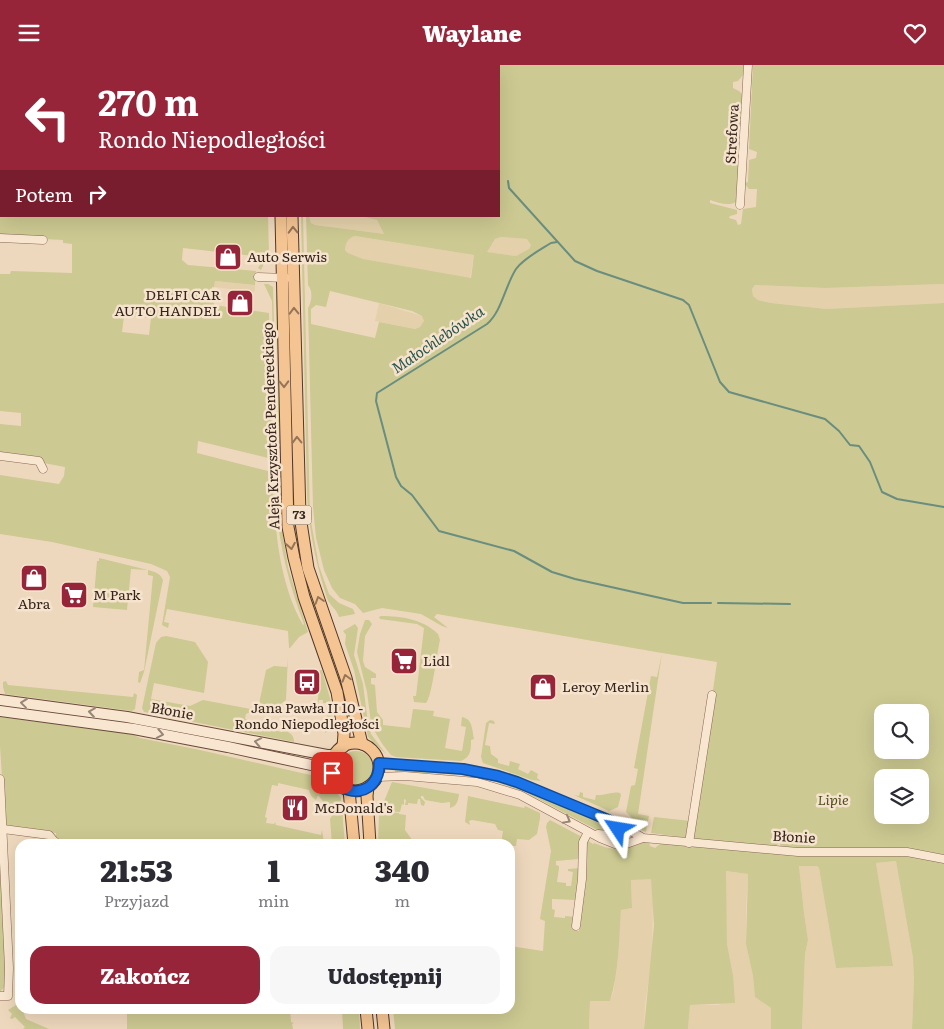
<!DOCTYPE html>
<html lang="pl">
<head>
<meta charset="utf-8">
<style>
	:root { --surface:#fff; --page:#f7f7f7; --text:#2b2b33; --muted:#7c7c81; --accent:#972539 }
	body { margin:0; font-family:Literata,serif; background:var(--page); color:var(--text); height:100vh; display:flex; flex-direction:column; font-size:19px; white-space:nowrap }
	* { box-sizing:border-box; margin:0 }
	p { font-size:16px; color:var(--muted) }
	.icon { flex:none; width:28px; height:28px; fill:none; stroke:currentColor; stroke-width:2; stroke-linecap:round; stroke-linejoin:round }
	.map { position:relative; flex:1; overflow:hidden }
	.sheet { position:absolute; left:15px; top:774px; width:500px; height:175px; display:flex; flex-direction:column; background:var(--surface); border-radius:15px; box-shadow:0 5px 20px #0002 }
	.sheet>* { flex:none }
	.top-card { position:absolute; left:0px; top:0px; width:500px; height:152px; box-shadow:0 5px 20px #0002; background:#972539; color:#fff; overflow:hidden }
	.tools { position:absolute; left:874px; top:639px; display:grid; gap:10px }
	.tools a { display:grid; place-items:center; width:55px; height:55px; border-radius:10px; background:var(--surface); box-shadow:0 5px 20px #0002; font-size:25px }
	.pin { position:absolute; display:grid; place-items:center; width:42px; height:42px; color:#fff; margin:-21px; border-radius:10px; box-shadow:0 2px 8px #0006 }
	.me { position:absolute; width:55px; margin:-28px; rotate:303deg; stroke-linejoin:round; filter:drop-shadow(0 0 4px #0008) }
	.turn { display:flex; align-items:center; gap:18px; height:105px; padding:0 15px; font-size:22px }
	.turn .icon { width:65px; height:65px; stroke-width:2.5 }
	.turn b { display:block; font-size:35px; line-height:42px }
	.then { display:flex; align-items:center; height:48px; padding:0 15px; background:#0003; gap:10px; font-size:19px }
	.eta { display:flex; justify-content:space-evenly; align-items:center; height:85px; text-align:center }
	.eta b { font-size:30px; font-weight:800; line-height:35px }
	.primary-button { display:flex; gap:10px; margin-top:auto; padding:10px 15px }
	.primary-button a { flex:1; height:58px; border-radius:15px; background:var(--accent); color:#fff; font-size:20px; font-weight:800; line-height:58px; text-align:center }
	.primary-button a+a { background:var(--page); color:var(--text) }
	header { display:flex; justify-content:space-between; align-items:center; height:65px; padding:0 15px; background:var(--accent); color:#fff; font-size:22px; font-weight:800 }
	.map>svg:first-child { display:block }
	.farmland { fill:#e4d1ab }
	.green { fill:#ccc992; fill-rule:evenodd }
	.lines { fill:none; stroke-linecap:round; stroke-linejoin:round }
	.stream { stroke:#698d7e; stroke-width:2 }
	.minor-casing { stroke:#876856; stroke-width:9 }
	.secondary-casing { stroke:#68493a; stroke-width:12 }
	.primary-casing { stroke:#54372b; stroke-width:13 }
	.minor { stroke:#f9e6d0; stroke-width:8 }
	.secondary { stroke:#f9e6d0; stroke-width:10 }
	.primary { stroke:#f4c593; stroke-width:11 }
	.oneway { stroke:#957457 }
	.oneway2 { stroke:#988576 }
	.route-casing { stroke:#114b97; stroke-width:12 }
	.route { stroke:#1a73e8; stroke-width:9 }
	.labels { text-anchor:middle; stroke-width:5; stroke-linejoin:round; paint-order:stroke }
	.shield { fill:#f6e3cd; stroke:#705d50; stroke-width:1 }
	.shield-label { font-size:12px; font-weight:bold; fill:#36241b }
	.street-label { font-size:14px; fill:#36241b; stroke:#f6e3cd }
	.poi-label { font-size:14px; fill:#36241b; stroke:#f6e3cd; text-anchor:start }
	.park-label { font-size:14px; font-style:italic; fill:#4e5221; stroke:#f6e3cd }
	.water-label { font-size:15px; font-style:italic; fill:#2a564c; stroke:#f6e3cd }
</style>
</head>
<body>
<header><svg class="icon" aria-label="menu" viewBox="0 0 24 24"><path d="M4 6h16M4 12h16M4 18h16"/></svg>Waylane<svg class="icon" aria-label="heart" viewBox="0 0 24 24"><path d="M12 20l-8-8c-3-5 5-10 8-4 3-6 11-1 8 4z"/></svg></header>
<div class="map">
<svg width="944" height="964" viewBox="0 0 944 964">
	<rect width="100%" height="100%" fill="#eed8bd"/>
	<!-- farmland -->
	<g class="farmland">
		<polygon points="309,151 361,151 377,155 384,169 315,160 311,158"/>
		<polygon points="355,171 474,190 470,214 363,194 348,188 345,185 346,178 350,173"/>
		<polygon points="501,172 528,174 531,180 529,184 516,191 486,187 495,174"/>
		<polygon points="215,216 255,220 255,226 253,227 214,222"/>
		<polygon points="944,219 944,238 826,244 771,238 758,235 753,231 752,224 755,220 825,223"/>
		<polygon points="379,238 422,251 424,256 420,262 415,264 375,256"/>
		<polygon points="896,796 913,893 914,915 912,964 802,964 805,889 808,875 804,848 799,801 817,801 819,803 836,903 892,901 876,798"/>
		<polygon points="725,806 748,809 746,844 746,879 753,911 755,932 771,943 771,964 688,964 690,940 719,940 733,910 727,879"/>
		<polygon points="634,814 651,814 653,833 652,892 645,940 644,964 589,964 590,935 610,936 613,928 617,903 621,845 632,843 631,815"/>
	</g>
	<!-- green -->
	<g class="green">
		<rect x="63" y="0" width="202" height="1"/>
		<path d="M304,0H744L743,10L738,16L733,17V23L739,26L742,29L740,78L739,83L730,86V92L736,94L739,98L737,136C730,142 719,138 710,135V138L737,145V149L730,151L729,153L736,155L738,160L741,159L743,144L756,142L757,124H749L744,118L748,117L749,95L756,93L757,87L749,84L753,0H944V219L825,223L755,220L752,224L753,231L758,235L771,238L826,244L944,238V792L780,784L781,764L779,778L775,782L702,778L692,773L717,597L662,588L638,749L649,751L646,767C636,764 634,753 626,747L631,721L635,720L638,704L634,703L651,611L657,612L662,588L437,549L434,552L448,563L442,561L421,549L382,543L363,548L355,539L340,533L332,523L324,505L316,473L313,442L308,243C312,236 313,226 308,220L306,151H309L311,158L315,160L384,169L377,155L361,151H499V1ZM355,171L474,190L471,213L363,194L348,188L345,185C346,177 348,173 355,171ZM501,172L527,174L531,180L529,184L516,191L487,187L495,174ZM330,226L412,246L422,251L424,256L420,262L415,264L379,257L375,273L311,259V244L316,240L326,242ZM882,648H920V685H882ZM882,712H920V750H882Z"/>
		<path d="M0,63L1,151H268L269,188L261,205L258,203L264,193L254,191L183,183L182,195L188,200L256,206L255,220L215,216L214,222H212L214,240L269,248L272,390L271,393H268L198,376L197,388L272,407C275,458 277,514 303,560L304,559C289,520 280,483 276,441L272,236L264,219H268L273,222L279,445L288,502L308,567L299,572L290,583H289L288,566L167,544L164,557L169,558L168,563L162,560L170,512L167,506L151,499L52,477L0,469V410L59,419L64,411L65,402L0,390V359L21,361V348L0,346V209H10L11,206L72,208V179L63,178V175L0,172ZM124,251L151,253L149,270L122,267Z"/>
		<path d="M301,151H303L310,451L319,501L329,529L339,538L353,544L355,549L339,552C337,544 329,540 327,533C316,499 309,466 307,430Z"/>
		<polygon points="276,230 279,230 282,417 310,566 289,498 283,464 279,396"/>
		<polygon points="289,284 293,314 295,438 353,658 346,659 305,522 292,458"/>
		<path d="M99,493L148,505C155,507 160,508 163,515L144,607L140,618L138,617L139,607L144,605L153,511L148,510V505L131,504L127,545L93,542L97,496H99Z"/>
		<path d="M381,551C401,551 423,554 438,569L440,575C437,587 432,632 426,638L414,637L413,631H416L424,563L417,559L380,554L379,552Z"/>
		<path d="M365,555H369L372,559L365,571L363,596L365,602L376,609V613H371V619L375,620L377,647L383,655V660L410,663L413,644L434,646L433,651L450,654L445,683L462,686L466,662L461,661L462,652C473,654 472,665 474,674L471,675C471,685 471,692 461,696L396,692L391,690L383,680L375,667L371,658L367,627L357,587L360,569Z"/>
		<polygon points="355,559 358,563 354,590 363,619 368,658 371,669 386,689 368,672 354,605 345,579 346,570 343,566"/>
		<path d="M166,571L195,577L208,597L204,628L154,618L151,634L190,641L203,635L262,646L263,639H259L266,605L274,601L287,602L288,591L286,635L267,649L248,648L246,649L245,654L248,655L247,660L282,667V665C289,667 294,669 294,677L144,647L142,643L156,578L161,572Z"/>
		<polygon points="322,605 331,637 334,661 325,668 328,638 323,638 323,635 319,635 317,644 320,612 318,612 318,606"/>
		<polygon points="6,616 8,620 133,632 134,628 137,630 135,644 132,646 5,629 3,622 3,617"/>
		<polygon points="0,652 132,669 140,673 200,685 324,713 341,733 345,779 332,779 330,754 333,749 318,730 316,735 311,731 309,725 278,718 278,721 272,720 265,752 267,753 266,758 274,759 275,757 276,760 321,770 322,765 324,779 82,779 56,775 56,768 7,761 5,759 0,681"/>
		<polygon points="490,655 494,656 495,659 489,658 485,680 490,681 491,689 498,694 498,698 509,701 510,696 520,699 518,704 528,709 531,705 538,709 537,713 541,716 532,715 483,698 481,692 486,658"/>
		<circle cx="356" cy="703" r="17"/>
		<polygon points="395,703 467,708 499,715 610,759 613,761 611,767 599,766 527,728 488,714 456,709 395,707"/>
		<path d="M392,717L459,729C458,736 457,741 450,743V737L442,738L425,735L423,731H421V733L425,737L424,741L421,740L420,734H418L417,739L408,738V740H405L406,735L404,734V740L402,739L400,747L380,746Z"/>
		<path d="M580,727L583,728V732L595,735L596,730C605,731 612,726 620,728L621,730L618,742L609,746L574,730L579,731Z"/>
		<polygon points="468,731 524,743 525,741 540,748 540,753 537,769 529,775 517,774 516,781 510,781 510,779 501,779 503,766 498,765 495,759 472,755 469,756 470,760 465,757"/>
		<polygon points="379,747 399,748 399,749 406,750 405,765 415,779 399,777 398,779 378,779"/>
		<polygon points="654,752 691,756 688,773 651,768"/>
		<path d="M550,755L582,772L579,794L556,796V800L559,801V803L557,817L566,818V821H571L573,807L568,806V804L580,803L576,835L552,834V844L555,845L554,852L565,853V851L575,852V866H579L585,774L593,779L594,778C605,783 617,786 629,782C637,780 641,777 649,777L650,781L655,783L661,778L907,788L944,795V964H912L914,915L913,893L896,796L876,798L893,901L836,903L819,803L817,801H799L804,848L808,875L805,889L802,964H771V943L755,932L753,911L746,879L748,809L726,806L727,879L733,910L735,938L690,940L688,964H644L654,860L651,814L631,815L632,843L621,845C619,875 619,907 610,936H590L589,964H395L393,944H510V881L543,886L545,856L540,854L551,786L546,762L547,758Z"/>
		<polygon points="0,773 7,886 5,921 0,927"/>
		<polygon points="16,940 20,941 17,943 23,946 26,954 49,964 23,964 25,962 15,952 12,954 10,953 12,949 8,945"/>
		<polygon points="127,944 290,944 291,957 294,958 292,959 293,964 127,964"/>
		<polygon points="342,944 359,944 360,964 343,964"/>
	</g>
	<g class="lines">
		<!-- stream -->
		<g class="stream">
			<polyline points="508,116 509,123 575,196 597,206 683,235 689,240 720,317 729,327 825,354 839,366 850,380 859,381 870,397 882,427 897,434 944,442"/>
			<path d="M557,177L551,178C540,185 524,193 516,204C505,221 502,246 487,259L377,328L376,336L396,412L401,421L412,430L439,466L514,486L552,507L575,514L683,538H711"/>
			<polyline points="718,538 790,539"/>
		</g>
		<!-- minor casing -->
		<g class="minor-casing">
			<g id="minor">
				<polyline points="740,140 748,0"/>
				<polyline points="0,173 43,175"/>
				<polyline points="258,212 286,213"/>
				<polyline points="0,391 39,396 43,404"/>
				<polyline points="379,698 463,704 497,711 517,717 619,759 643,773 798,787 907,787 944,794"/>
				<polyline points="378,712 405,711 477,717 520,730 600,773 615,779 629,778 643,773"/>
				<polyline points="0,714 9,903 8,931 0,931"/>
				<polyline points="3,764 49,770 54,776 59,779"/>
				<polyline points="598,769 609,770 617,768 619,759"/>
				<polyline points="689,778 712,630"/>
				<polyline points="576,861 582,814 583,777 588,767"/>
			</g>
		</g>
		<!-- secondary casing -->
		<g class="secondary-casing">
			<g id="secondary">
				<polyline points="0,635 127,652 327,690 333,690 337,688"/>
				<polyline points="0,646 134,664 228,682 325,703 332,707"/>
			</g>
		</g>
		<!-- primary casing -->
		<g class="primary-casing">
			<g id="primary">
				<polyline points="278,0 278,1"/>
				<polyline points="290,0 290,1"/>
				<polyline points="281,151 288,462 294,493 304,532 337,627 344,669 343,682"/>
				<polyline points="292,151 300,451 308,503 346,613 362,679"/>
				<circle cx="355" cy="702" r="24"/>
				<polyline points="368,722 367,731 370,779"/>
				<polyline points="349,725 354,779"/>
				<polyline points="366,944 368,964"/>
				<polyline points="382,944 384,964"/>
			</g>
		</g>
		<!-- minor -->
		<use href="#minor" class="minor"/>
		<!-- secondary -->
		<use href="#secondary" class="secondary"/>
		<!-- primary -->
		<use href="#primary" class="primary"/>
	</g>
	<!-- one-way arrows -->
	<defs><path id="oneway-chevron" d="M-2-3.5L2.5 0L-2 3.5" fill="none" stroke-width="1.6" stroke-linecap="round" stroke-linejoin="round" transform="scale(1.25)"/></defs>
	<g class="oneway">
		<use href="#oneway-chevron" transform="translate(293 165) rotate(-91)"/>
		<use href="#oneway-chevron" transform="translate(294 246) rotate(-91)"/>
		<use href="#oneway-chevron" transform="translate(284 319) rotate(89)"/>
		<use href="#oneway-chevron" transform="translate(297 375) rotate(-91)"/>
		<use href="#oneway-chevron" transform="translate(291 481) rotate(80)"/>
		<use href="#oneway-chevron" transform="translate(319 535) rotate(-108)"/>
		<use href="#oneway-chevron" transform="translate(346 613) rotate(-106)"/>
	</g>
	<g class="oneway2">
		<use href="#oneway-chevron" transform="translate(24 638) rotate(-173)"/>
		<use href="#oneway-chevron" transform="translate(92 647) rotate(-172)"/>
		<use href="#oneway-chevron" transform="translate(160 669) rotate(11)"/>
		<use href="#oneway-chevron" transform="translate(258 677) rotate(-169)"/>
		<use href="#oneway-chevron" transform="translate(567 755) rotate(29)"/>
	</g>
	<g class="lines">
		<!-- route casing -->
		<g class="route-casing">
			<path id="route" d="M332,708C343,737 381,729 379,698L463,704L498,711L517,717L618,759V764"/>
		</g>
		<!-- route -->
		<use href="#route" class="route"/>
	</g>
	<!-- icons -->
	<defs>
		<g id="shop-square" transform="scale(1.4375)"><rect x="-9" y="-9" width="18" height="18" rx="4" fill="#972539" stroke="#f6e3cd"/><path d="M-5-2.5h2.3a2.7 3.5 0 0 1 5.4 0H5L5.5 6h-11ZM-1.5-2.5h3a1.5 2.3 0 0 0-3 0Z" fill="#fff"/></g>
		<g id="supermarket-square" transform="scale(1.4375)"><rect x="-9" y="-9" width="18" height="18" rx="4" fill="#972539" stroke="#f6e3cd"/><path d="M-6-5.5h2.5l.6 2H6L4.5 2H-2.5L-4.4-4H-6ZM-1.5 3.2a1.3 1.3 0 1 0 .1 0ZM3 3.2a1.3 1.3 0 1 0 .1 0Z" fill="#fff"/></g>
		<g id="bus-square" transform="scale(1.4375)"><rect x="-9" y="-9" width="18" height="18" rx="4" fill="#972539" stroke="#f6e3cd"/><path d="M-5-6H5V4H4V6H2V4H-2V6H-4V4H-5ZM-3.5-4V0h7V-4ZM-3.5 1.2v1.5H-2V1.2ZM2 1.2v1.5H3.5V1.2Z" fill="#fff"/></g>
		<g id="restaurant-square" transform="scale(1.4375)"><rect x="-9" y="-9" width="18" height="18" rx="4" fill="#972539" stroke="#f6e3cd"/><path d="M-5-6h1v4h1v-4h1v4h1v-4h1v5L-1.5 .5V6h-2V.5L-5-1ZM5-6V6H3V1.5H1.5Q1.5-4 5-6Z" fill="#fff"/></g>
	</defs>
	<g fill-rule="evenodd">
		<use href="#shop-square" x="228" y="192"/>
		<use href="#shop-square" x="240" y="238"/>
		<use href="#shop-square" x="34" y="513"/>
		<use href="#supermarket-square" x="74" y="530"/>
		<use href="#supermarket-square" x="404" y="596"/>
		<use href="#bus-square" x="307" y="617"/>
		<use href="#shop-square" x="543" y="622"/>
		<use href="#restaurant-square" x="295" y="743"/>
	</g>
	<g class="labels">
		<!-- shield labels -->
		<rect class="shield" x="286.5" y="440.5" width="25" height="19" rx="4"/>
		<g class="shield-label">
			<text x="299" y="454">73</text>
		</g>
		<!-- street labels -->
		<g class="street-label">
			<text transform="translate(732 69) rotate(-87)" y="5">Strefowa</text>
			<text transform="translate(271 361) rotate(-92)" y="5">Aleja Krzysztofa Pendereckiego</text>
			<text transform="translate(172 646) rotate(10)" y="5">Błonie</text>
			<text transform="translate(794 772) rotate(3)" y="5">Błonie</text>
		</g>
		<!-- poi labels -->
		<g class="poi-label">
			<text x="247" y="197">Auto Serwis</text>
			<text x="221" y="235" text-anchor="end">DELFI CAR<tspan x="221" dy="16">AUTO HANDEL</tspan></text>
			<text x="93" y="535">M Park</text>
			<text x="34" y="544" text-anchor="middle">Abra</text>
			<text x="423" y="601">Lidl</text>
			<text x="562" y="627">Leroy Merlin</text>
			<text x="307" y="648" text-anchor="middle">Jana Pawła II 10 -<tspan x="307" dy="16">Rondo Niepodległości</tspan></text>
			<text x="314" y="748">McDonald's</text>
		</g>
		<!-- park labels -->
		<g class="park-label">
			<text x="833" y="740">Lipie</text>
		</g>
		<!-- water labels -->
		<g class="water-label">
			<text transform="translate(438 275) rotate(-34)" y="5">Małochlebówka</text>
		</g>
	</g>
</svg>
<div class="tools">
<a><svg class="icon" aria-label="search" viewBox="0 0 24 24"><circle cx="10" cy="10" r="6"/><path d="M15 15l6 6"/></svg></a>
<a><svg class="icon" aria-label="layers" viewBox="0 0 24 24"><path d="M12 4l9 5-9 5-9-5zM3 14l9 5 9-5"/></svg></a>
</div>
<div class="pin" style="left:332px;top:708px;background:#d93025"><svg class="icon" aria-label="arrive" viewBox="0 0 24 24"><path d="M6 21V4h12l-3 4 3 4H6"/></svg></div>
<svg class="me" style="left:618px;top:764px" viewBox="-20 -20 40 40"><path d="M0-17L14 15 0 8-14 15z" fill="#1a73e8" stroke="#fff" stroke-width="4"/></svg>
<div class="top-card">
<div class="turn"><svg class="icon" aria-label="left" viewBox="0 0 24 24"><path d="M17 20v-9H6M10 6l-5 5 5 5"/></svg><div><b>270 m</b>Rondo Niepodległości</div></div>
<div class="then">Potem<svg class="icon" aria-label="right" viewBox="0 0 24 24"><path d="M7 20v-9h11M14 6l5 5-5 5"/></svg></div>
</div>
<section class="sheet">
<div class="eta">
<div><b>21:53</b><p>Przyjazd</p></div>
<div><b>1</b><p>min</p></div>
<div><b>340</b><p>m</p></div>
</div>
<div class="primary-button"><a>Zakończ</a><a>Udostępnij</a></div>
</section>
</div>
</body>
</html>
